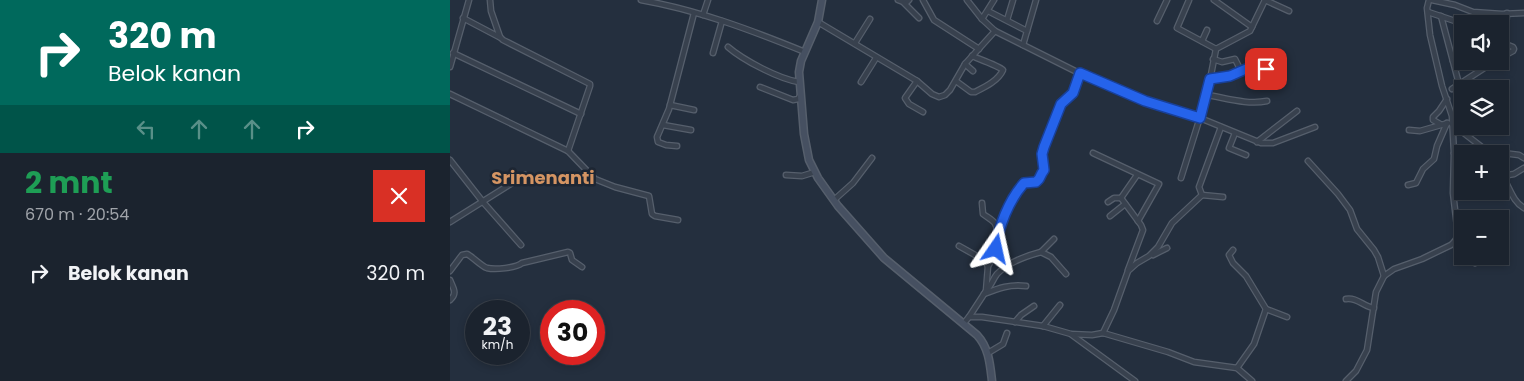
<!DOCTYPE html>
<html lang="id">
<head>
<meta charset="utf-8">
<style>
	:root { --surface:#1b232e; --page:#282f3a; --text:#f1f3f6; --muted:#a0a4aa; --line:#39404a }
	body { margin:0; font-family:Poppins,sans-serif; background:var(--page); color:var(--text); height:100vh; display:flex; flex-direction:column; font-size:19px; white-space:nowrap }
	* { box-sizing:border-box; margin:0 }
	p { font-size:16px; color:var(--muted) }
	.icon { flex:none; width:28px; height:28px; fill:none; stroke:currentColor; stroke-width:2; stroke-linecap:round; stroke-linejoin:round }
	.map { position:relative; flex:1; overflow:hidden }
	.panel { display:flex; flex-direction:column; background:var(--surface); width:450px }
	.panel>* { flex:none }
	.hud { background:#00695c; color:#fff; overflow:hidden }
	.fabs { position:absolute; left:1004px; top:15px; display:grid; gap:10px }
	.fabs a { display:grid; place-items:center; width:55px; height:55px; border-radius:0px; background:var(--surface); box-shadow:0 2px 8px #0003,0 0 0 1px var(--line); font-size:25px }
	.speed { position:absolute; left:15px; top:300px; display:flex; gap:10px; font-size:25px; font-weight:700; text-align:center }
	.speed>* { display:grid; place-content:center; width:65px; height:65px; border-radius:50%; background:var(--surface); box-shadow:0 2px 8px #0003,0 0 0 1px var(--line); line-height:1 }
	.speed small { font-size:12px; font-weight:400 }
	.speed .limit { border:8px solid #d22; background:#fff; color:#111 }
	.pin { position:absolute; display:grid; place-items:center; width:42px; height:42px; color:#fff; margin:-21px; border-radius:10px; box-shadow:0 2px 8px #0006 }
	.me { position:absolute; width:55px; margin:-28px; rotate:11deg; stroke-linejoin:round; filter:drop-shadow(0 0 4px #0008) }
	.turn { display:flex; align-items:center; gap:18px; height:105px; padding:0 25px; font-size:22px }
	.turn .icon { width:65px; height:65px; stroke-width:2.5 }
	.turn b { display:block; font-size:35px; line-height:42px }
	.lanes { display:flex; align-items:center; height:48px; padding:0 25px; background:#0003; justify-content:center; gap:25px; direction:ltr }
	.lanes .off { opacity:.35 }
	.round { display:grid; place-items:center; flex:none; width:52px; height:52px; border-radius:0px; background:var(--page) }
	.headline { display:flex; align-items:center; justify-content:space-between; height:85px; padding:0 25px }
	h1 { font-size:30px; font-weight:700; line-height:38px; color:#1e9e55 }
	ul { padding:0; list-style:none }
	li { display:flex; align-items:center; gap:15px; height:70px; padding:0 25px }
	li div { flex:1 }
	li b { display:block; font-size:19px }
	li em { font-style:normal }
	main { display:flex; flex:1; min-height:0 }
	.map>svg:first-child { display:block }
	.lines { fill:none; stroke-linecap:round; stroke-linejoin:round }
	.street-casing { stroke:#565f6c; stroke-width:7 }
	.secondary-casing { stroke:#565f6c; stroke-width:9 }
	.street { stroke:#38414e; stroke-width:4.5 }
	.secondary { stroke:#465061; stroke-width:6 }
	.route-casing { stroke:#184099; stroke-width:12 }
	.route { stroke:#2563eb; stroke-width:9 }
	.labels { text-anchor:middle; stroke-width:5; stroke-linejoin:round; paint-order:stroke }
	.quarter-label { font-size:18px; font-weight:bold; fill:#d59563; stroke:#1d2633 }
</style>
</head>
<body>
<main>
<section class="panel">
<div class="hud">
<div class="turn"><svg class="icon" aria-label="right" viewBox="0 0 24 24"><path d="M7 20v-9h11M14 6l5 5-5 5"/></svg><div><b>320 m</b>Belok kanan</div></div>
<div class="lanes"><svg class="icon off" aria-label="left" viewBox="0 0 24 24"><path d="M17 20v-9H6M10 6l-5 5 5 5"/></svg><svg class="icon off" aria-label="ahead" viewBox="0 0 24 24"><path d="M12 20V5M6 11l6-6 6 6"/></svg><svg class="icon off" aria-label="ahead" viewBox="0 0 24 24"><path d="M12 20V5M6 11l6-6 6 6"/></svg><svg class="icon" aria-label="right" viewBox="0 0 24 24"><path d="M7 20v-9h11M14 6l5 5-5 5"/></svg></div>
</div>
<div class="headline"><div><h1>2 mnt</h1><p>670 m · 20:54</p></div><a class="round" style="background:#d93025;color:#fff"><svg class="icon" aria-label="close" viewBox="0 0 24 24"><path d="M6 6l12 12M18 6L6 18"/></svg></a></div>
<ul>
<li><svg class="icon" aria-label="right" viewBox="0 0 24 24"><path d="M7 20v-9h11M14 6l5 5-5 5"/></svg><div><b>Belok kanan</b></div><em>320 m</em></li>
</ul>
</section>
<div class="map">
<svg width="1074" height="381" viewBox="0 0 1074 381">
	<rect width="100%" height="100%" fill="#242f3e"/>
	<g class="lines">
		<!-- street casing -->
		<g class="street-casing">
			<g id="street">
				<polyline points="40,0 41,11 50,37"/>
				<path d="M191,0C248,10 301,30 355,52"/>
				<polyline points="448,0 456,3 459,0"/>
				<polyline points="473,0 484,20 529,49"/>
				<polyline points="517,0 532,19 545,31 635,76 695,101 750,118 811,143 823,143 865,127"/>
				<polyline points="739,0 727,28 766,49"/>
				<polyline points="764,0 802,27"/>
				<polyline points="815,0 839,11"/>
				<polyline points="982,0 1005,5 1023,12 1052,14 1074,13"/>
				<polyline points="454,3 469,18"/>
				<polyline points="538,11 577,31"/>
				<polyline points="978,12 1014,24"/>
				<polyline points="253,15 258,0"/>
				<polyline points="991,16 1009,84"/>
				<polyline points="13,18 51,38 53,40 140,84 140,86 118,151"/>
				<polyline points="532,19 544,0"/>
				<polyline points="557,20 563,0"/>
				<polyline points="707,21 717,0"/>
				<polyline points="368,22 467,81 482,94 489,97 495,95 500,90 515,64 545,31"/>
				<polyline points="752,41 757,30"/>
				<polyline points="1050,42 1063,47 1064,49 1063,51 1050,58"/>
				<polyline points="405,43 420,19"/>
				<polyline points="1055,43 1057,13"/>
				<polyline points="573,45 586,0"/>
				<path d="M278,47C293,60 329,79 349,82"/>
				<polyline points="3,53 131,114"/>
				<polyline points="263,53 272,21"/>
				<polyline points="763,59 772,62 785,59 791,71"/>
				<polyline points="1003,61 1012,56"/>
				<polyline points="515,64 523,71"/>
				<polyline points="0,67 19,0"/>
				<polyline points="760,79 780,76 796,69 816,69 823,70"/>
				<polyline points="467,81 455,98 459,104 473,112"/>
				<path d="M506,81L521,92H525C535,87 548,81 553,70C549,66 529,59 522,56"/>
				<polyline points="411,82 426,58"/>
				<polyline points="310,87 343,100 348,99 350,96"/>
				<polyline points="1002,89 1045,61"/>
				<polyline points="0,94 118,151 145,179 165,187 199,196 202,214 205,216 228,220"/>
				<path d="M757,95C776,98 797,105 817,101"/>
				<polyline points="220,105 244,110"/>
				<polyline points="990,124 983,120 983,117 989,111 997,99"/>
				<polyline points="1002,124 1037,151 1069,155 1074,158"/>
				<polyline points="213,125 241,130"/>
				<polyline points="959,130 970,131 998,123"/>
				<polyline points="785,133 779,148 796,155"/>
				<polyline points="807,142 847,111"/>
				<polyline points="227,146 216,145 208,142 207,137 219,109 244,13"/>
				<polyline points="643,153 709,184 688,221"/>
				<polyline points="1004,153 1012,159"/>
				<polyline points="0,160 33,202 71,245"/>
				<polyline points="858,161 888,194 900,210 907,229 924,250 928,257 934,276"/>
				<polyline points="336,175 352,176 365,172"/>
				<path d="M1052,176C1060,187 1062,201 1074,208"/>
				<polyline points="1052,176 1064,174 1074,168"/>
				<polyline points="731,178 757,95 766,49 800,31 815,0"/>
				<polyline points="958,185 966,183 973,169 984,159 987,146 997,123"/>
				<polyline points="752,195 773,197"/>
				<polyline points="384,200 403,183 422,158"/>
				<polyline points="658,202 664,198 671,198"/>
				<path d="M532,203L533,214C541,220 547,221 547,232"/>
				<polyline points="660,216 675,204"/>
				<polyline points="0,222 75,175"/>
				<polyline points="1005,241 1012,250"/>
				<polyline points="509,246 534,260 538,266 536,291 519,317"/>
				<polyline points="783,250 779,255 783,263 796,276 816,309"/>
				<polyline points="591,252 604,239"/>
				<polyline points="703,255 717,248"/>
				<polyline points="1018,256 1025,263"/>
				<path d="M538,266C548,251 544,251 547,236C550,222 565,193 575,183L586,182L589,179L592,173L594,170L592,155L594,147L611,104L623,93L630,73"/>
				<polyline points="678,270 693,230 691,225 671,198 687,175"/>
				<path d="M0,271L12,255L17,254C23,257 31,266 37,268C45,270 66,268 72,263L118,252L120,253L122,260L132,267"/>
				<path d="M0,280C3,288 8,293 0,300"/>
				<path d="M536,291C541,286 543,279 547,274C558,262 576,256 591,252L601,257L616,274"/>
				<path d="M534,294C549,288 560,284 576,286"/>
				<path d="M896,299C907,297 914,307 924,308"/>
				<polyline points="565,322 571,315 584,306"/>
				<polyline points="514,323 519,317 532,317 593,326 621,334 642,335 653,333 718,352 744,362 787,368 802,381"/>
				<polyline points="593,326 610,305"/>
				<polyline points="653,333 664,310 678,271 687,263 699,256 708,247 722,223 752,195 749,187 771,127"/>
				<polyline points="622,335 685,381"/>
				<polyline points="538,353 553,344 557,333"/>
				<polyline points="787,368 804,344 816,309 837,317"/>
				<polyline points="896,381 906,371 917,350 926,292 934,276 944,269 972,259 1001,245 1005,241 1008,235 1003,193 1004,153 1002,116 992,86 980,35 977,8 979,0"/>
			</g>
		</g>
		<!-- secondary casing -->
		<g class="secondary-casing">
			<path id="secondary" d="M372,0L368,22L351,61L349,72L354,134L359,160L368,178L388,206L434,258L527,335C539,348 540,364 542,381"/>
		</g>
		<!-- street -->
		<use href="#street" class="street"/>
		<!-- secondary -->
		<use href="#secondary" class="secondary"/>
	</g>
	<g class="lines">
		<!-- route casing -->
		<g class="route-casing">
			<path id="route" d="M546,249C548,227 559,200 574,183L586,182L589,179L592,173L594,170L592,154L594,147L611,104L623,93L630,73L695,101L750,118L760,79L780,76L796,69H816"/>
		</g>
		<!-- route -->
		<use href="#route" class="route"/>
	</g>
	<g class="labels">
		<!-- quarter labels -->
		<g class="quarter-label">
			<text x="93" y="184">Srimenanti</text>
		</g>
	</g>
</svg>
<div class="fabs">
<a><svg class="icon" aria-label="sound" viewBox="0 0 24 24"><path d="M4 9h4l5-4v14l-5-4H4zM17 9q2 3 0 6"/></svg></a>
<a><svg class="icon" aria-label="layers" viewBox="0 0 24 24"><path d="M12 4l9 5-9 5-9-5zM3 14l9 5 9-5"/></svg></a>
<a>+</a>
<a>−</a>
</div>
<div class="speed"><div>23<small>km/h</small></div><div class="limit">30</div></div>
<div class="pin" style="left:816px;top:69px;background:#d93025"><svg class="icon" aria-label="arrive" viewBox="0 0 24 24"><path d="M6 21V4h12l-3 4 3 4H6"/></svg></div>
<svg class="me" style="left:546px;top:249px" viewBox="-20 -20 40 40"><path d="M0-17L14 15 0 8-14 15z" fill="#2563eb" stroke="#fff" stroke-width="4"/></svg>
</div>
</main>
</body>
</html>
